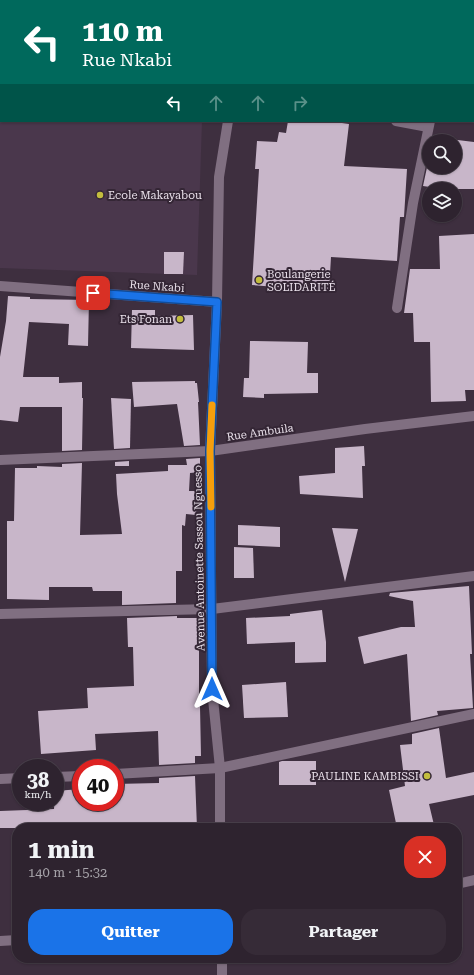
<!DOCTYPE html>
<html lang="fr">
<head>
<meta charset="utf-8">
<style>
	:root { --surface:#2e232f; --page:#362b37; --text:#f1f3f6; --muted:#a7a4aa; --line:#49404b; --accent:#1a73e8 }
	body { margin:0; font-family:"Roboto Serif",serif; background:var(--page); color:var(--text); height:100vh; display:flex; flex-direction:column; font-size:15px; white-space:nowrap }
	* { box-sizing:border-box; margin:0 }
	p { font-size:13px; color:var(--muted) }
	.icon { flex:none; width:22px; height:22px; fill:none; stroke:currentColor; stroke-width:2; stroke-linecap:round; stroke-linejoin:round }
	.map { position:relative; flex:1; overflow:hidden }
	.drawer { position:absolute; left:12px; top:823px; width:450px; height:140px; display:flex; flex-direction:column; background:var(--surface); border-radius:16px; box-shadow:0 1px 3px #0004,0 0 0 1px var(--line) }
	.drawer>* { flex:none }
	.top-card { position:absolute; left:0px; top:0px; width:474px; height:122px; box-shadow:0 1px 3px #0004,0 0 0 1px var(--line); background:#00695c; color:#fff; overflow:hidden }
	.buttons { position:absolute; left:422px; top:134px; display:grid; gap:8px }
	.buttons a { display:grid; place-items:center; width:40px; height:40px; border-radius:50%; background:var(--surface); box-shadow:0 1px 3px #0004,0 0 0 1px var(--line); font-size:20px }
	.speed { position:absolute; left:12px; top:759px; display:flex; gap:8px; font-size:20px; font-weight:700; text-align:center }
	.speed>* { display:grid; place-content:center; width:52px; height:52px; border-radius:50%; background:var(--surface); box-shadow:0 1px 3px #0004,0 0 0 1px var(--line); line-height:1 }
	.speed small { font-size:10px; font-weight:400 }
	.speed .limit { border:6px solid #d22; background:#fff; color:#111 }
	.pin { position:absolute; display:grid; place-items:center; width:34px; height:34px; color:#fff; margin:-17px; border-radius:8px; box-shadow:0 2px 6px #0006 }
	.me { position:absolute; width:44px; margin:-22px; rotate:0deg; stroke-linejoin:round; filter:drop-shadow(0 0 3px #0008) }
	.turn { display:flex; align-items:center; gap:14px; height:84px; padding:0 16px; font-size:18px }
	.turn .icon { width:52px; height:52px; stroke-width:2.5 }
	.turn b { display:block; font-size:28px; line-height:34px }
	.lanes { display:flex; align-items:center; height:38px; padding:0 16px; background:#0003; justify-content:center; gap:20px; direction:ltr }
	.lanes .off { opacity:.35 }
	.round { display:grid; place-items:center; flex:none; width:42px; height:42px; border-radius:16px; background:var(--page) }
	.head { display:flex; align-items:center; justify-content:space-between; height:68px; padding:0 16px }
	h1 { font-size:24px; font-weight:700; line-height:30px }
	.button { display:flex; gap:8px; margin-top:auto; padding:8px 16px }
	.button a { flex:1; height:46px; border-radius:16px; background:var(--accent); color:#fff; font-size:16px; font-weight:700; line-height:46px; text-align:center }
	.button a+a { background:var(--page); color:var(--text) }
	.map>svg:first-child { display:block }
	.built { fill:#4a374c }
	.building { fill:#c8b6c9 }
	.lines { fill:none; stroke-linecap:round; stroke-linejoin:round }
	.minor { stroke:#806f81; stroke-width:10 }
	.tertiary { stroke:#806f81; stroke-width:10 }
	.route-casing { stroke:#114b97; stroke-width:10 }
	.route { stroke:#1a73e8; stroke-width:7 }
	.slow { stroke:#f59e0b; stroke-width:7 }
	.poi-dot { fill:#c3bd3e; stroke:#342635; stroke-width:1.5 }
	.labels { text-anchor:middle; stroke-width:4; stroke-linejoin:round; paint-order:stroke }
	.poi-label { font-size:11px; fill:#e9e0ea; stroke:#342635; text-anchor:start }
	.street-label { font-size:11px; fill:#e9e0ea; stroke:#342635 }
</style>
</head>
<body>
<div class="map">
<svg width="474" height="975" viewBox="0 0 474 975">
	<rect width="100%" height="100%" fill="#3e2f3f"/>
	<!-- built -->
	<polygon class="built" points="0,0 233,0 1,1 1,121 202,121 197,275 0,268"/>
	<!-- building -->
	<g class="building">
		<polygon points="288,121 328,121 349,124 344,166 407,169 404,217 400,217 397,261 331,257 329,291 252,285 259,169 255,169 257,141 277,142 279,132 286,133"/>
		<polygon points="433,137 474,142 474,189 443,189 423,186 429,158 429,167 455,167 455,141 432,141"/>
		<polygon points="474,234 474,390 465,390 466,401 431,402 430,342 414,342 413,313 404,313 410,269 440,269 439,236"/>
		<polygon points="164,252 184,252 183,274 164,274"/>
		<polygon points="8,296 30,297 30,299 89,300 88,346 68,345 69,324 29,322 23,377 59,377 59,383 82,382 82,398 83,398 82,450 62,451 62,407 20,407 18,422 0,420 0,357 6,321"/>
		<polygon points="132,310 155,310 155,316 193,315 194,350 131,348"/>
		<polygon points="250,341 308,342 307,373 318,373 318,393 264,394 264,398 243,397 244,378 249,378"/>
		<polygon points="195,381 195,383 197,383 199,402 198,402 200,445 184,446 177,404 134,407 132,382"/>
		<polygon points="111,398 131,399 130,448 114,449"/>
		<polygon points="364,446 365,466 362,466 363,498 300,494 299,476 335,473 335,448"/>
		<polygon points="200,458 200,472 190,473 189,491 197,491 196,515 186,514 185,526 182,525 182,571 176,571 176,603 122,605 122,591 93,591 92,587 49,587 49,600 7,599 7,521 14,521 15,468 37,468 37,466 62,467 62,464 82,463 80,535 122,534 117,494 116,474 168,471 168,465 187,465 186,459"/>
		<polygon points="129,461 129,466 115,466 115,462"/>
		<polygon points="238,525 280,527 280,547 238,545"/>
		<polygon points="332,528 358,529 345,582"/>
		<polygon points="234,547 253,548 254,578 234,578"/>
		<polygon points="469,586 472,654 470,654 473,708 437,711 438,715 411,721 407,654 364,664 358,637 401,627 415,627 413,601 389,596 390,593"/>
		<polygon points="322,610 326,642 326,662 295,663 295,642 247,644 246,618 290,616 290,614"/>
		<polygon points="177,616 177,618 199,618 199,706 200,706 201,756 195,756 195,763 159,765 158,731 95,734 96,750 41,754 38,711 88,708 87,688 134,686 133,647 128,647 127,618"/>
		<polygon points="286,682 288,717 244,718 242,685"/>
		<polygon points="439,728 446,778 474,772 474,795 429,804 434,825 420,828 397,828 389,790 405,786 400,745 412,744 412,734"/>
		<polygon points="282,761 316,761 316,785 279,785 279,762"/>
		<polygon points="195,776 197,828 0,828 0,811 54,809 55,791 81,789 81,802 115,802 115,784 159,783 159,778"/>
	</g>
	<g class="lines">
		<!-- minor -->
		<g class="minor">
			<polyline points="472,1 473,0"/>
			<polyline points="396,121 428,127"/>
			<polyline points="0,286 217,302"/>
			<polyline points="397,308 413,203 430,121"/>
			<polyline points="0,460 210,451 365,429 474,416"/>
			<polyline points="0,614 212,609 474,576"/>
			<polyline points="115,774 220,768 474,714"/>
			<polyline points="55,777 81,776"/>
			<polyline points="0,779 21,778"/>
			<polyline points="457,884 474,880"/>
			<polyline points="0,941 17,940"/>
		</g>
		<!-- tertiary -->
		<g class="tertiary">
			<polyline points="259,1 260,0"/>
			<polyline points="220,828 220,768 212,689 210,451 217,302 219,177 228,121"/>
			<polyline points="222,958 222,975"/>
		</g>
	</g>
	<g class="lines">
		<!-- route casing -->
		<g class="route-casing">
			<polyline id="route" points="93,293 217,302 210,451 212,689"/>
		</g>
		<!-- route -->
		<use href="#route" class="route"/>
		<!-- slow -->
		<polyline class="slow" points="211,507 210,451 212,405"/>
	</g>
	<!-- markers -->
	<g class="poi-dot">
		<circle cx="100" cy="195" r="4"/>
		<circle cx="259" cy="280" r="4"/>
		<circle cx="180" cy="319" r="4"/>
		<circle cx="427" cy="776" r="4"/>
	</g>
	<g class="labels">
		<!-- poi labels -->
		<g class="poi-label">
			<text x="108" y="199">Ecole Makayabou</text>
			<text x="267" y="278">Boulangerie<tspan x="267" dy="13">SOLIDARITÉ</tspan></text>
			<text x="172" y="323" text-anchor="end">Ets Fonan</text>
			<text x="419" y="780" text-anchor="end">PAULINE KAMBISSI</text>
		</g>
		<!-- street labels -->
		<g class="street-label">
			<text transform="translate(157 286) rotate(4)" y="4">Rue Nkabi</text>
			<text transform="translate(260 432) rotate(-8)" y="4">Rue Ambuila</text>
			<text transform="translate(199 558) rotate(-91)" y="4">Avenue Antoinette Sassou Nguesso</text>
		</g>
	</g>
</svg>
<div class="buttons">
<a><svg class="icon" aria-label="search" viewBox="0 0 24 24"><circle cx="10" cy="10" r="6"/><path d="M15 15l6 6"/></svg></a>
<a><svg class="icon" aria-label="layers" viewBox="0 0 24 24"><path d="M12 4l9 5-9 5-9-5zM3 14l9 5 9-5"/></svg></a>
</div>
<div class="speed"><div>38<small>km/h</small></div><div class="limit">40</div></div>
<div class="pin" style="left:93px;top:293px;background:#d93025"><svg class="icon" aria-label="arrive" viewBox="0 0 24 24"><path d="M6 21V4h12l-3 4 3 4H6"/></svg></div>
<svg class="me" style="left:212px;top:689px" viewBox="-20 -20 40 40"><path d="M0-17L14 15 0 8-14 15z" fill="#1a73e8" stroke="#fff" stroke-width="4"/></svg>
<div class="top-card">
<div class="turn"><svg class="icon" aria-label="left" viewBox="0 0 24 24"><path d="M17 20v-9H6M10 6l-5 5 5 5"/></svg><div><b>110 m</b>Rue Nkabi</div></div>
<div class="lanes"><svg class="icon" aria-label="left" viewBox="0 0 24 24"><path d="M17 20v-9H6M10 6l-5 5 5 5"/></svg><svg class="icon off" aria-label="ahead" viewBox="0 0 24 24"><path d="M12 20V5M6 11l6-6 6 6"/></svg><svg class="icon off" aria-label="ahead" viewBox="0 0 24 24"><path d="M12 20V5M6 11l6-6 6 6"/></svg><svg class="icon off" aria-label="right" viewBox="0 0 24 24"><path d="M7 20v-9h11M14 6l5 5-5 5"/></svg></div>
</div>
<section class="drawer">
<div class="head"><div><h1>1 min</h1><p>140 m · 15:32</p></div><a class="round" style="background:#d93025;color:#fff"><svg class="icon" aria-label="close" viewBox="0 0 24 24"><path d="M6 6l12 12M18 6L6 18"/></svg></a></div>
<div class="button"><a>Quitter</a><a>Partager</a></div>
</section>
</div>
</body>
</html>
